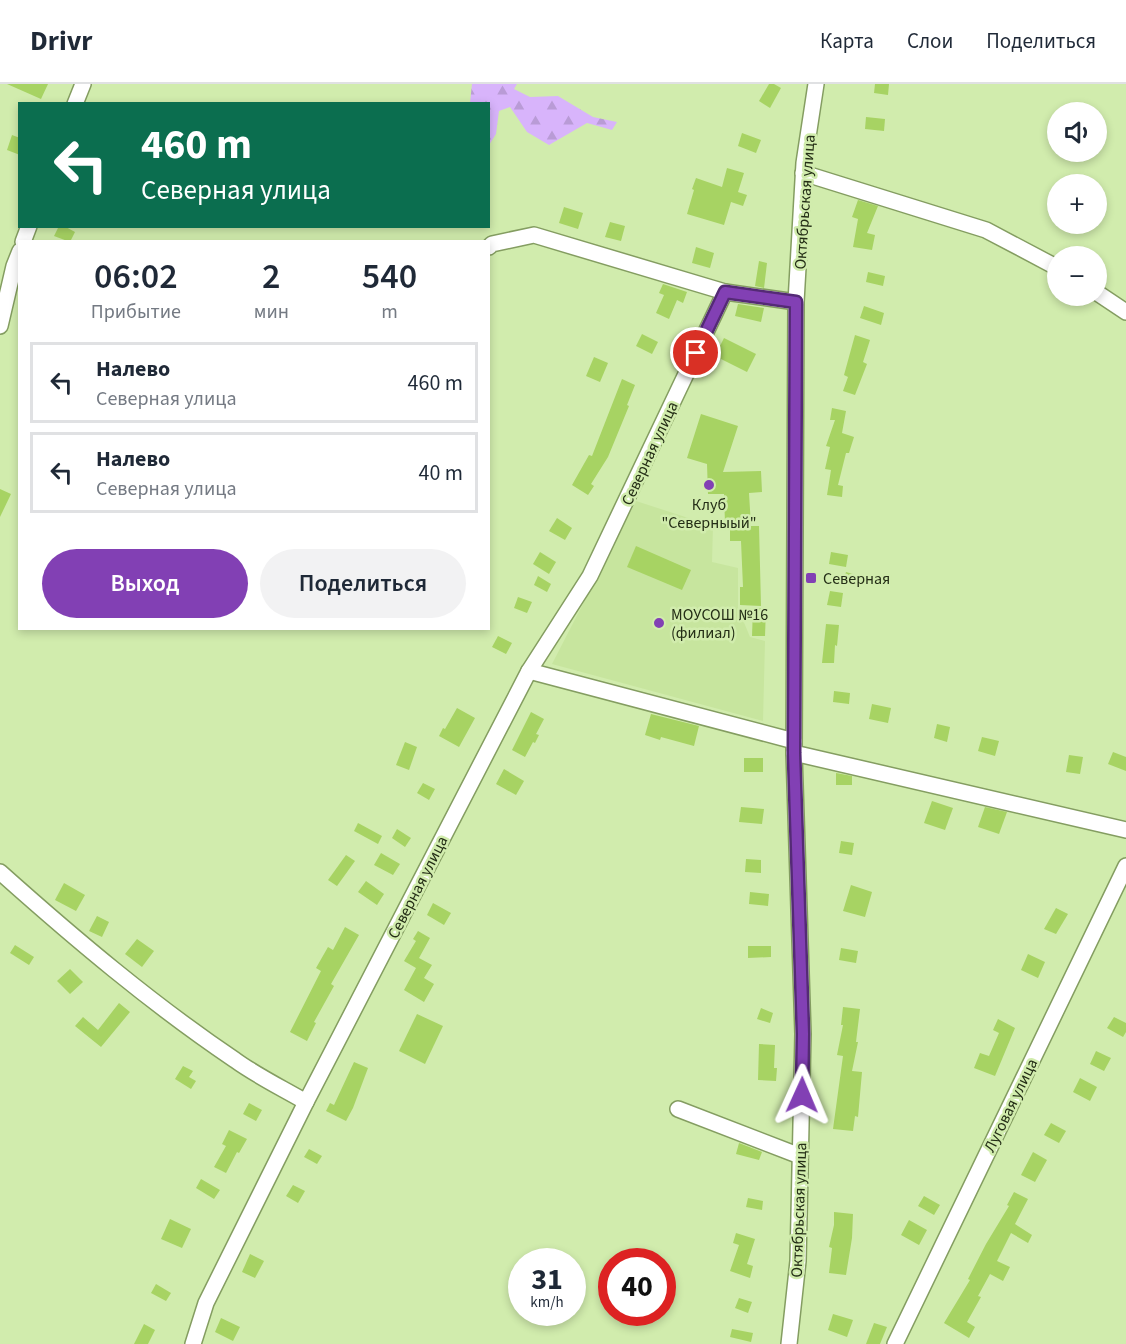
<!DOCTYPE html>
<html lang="ru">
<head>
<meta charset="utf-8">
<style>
	:root { --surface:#fff; --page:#f2f2f3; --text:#1f2937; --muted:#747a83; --line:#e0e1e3; --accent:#8240b4 }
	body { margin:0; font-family:"Source Sans 3",sans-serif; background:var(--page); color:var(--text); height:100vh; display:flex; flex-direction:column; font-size:22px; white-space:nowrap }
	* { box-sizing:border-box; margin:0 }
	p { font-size:20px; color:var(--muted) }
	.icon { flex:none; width:33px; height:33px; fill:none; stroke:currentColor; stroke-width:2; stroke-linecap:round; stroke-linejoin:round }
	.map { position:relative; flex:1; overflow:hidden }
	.drawer { position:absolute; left:18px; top:156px; width:472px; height:390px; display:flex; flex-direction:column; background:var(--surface); border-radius:0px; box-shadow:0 3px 9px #0003 }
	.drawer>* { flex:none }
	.hud { position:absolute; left:18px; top:18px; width:472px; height:126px; border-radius:0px; box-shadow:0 3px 9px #0003; background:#0b6e4f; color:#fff; overflow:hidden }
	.fabs { position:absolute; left:1047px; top:18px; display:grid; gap:12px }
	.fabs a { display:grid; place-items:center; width:60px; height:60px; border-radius:50%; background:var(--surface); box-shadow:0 3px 9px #0003; font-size:30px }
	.speed { position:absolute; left:508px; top:1164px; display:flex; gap:12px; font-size:30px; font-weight:700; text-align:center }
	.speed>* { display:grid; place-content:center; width:78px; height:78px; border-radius:50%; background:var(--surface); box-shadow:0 3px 9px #0003; line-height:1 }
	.speed small { font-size:15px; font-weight:400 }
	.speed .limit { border:9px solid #d22; background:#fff; color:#111 }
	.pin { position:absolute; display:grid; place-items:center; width:51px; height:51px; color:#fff; margin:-26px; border:3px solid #fff; border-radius:50%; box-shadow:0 2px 6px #0007 }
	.me { position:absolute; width:66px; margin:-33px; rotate:1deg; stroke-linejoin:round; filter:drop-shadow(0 0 4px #0008) }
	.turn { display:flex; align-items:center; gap:21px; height:126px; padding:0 24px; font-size:27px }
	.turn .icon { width:78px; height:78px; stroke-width:2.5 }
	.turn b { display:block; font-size:42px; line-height:51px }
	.eta { display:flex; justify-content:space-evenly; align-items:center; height:102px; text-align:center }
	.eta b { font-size:36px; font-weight:600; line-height:42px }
	.button { display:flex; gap:12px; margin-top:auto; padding:12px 24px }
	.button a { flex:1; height:69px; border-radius:36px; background:var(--accent); color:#fff; font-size:24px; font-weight:600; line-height:69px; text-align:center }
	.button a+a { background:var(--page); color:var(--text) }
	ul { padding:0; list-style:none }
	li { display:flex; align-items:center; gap:18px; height:81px; margin:0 12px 9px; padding:0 12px; border:3px solid var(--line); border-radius:0px }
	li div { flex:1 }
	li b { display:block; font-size:22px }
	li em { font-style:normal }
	header { display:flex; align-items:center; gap:36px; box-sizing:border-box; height:84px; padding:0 30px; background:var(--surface); border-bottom:2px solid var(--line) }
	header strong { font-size:28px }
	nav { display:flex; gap:33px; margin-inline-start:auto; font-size:21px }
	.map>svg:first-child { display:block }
	.built { fill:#c7e59e }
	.forest { fill:url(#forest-firs) }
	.building { fill:#a7d363 }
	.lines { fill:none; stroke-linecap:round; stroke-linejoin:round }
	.minor-casing { stroke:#849d61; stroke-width:18 }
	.minor { stroke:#fff; stroke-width:15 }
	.route-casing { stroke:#542a75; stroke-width:15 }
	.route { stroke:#8240b4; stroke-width:10 }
	.poi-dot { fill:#8240b4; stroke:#d1ecad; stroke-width:2 }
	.labels { text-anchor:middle; stroke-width:5; stroke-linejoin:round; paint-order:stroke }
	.street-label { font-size:16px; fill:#242e16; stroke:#d1ecad }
	.poi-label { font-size:16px; fill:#242e16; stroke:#d1ecad; text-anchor:start }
</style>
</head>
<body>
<header>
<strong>Drivr</strong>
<nav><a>Карта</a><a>Слои</a><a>Поделиться</a></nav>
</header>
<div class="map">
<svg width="1126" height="1260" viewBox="0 0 1126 1260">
	<defs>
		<pattern id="forest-firs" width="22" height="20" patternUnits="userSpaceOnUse" patternTransform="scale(1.5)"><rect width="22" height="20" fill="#d8b4fb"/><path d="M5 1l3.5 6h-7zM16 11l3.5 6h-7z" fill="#b99bd6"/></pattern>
	</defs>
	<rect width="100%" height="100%" fill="#d1ecad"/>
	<!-- built -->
	<polygon class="built" points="636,417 713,442 712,478 738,484 738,524 750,553 765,557 763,637 552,580"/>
	<!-- forest -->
	<polygon class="forest" points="472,0 517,0 514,5 530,13 558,12 593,33 617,38 612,46 587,39 549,61 527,48 510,23 499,27 496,50 489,61 489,20 470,19"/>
	<!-- building -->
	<g class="building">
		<polygon points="7,0 48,0 41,15"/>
		<polygon points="769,0 774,0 781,4 770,24 759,17"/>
		<polygon points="875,0 889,0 888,11 874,9"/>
		<polygon points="866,33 885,35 884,47 865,45"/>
		<polygon points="742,49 761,56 756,69 738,62"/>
		<polygon points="12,51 20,54 20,71 7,66"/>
		<polygon points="727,84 744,89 738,108 747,111 743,122 731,118 724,141 687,130 694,106 692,105 696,94 722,103"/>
		<polygon points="858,116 878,122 867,149 875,151 872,166 853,163 858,135 852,133"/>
		<polygon points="564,123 583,129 578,145 559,139"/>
		<polygon points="610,138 625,142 621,157 605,153"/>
		<polygon points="59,142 64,142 75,148 70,158 54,152"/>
		<polygon points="696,163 714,169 710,184 692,179"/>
		<polygon points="759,177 767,179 764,204 755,202"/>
		<polygon points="868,188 885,192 883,202 866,198"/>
		<polygon points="663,200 687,208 683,219 677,216 669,235 656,229 664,211 659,209"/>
		<polygon points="738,220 764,224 761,238 735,232"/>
		<polygon points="864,222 884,229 881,241 860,234"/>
		<polygon points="642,250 658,258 652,270 636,262"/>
		<polygon points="855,251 870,256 863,278 867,280 855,311 843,307 848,293 844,291"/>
		<polygon points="724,254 756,270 747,288 715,272"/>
		<polygon points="594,273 608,279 600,298 586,292"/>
		<polygon points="622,295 635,301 627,321 629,322 608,373 591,400 594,402 588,411 572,401 589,371 592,372"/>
		<polygon points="832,324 846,327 842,349 854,353 849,369 846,369 838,401 843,402 842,413 827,411 831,386 825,385 830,363 826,362 835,336 830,336"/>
		<polygon points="701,330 738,342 723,388 761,387 762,408 749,409 751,442 759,442 761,522 740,521 740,503 743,503 741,457 730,457 730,439 725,439 724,410 708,410 707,380 687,374"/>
		<polygon points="0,405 11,410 0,433"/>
		<polygon points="557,434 572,444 565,456 549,447"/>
		<polygon points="636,462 691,486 682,506 627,483"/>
		<polygon points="540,468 556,478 549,490 533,480"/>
		<polygon points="831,468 848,471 846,483 829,480"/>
		<polygon points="846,488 863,493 861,502 843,498"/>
		<polygon points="538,492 551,500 547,508 534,501"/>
		<polygon points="830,507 843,509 841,523 827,521"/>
		<polygon points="518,513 532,518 527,529 514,524"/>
		<polygon points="753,524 766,524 765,552 752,552"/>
		<polygon points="826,540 839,541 837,562 835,561 834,579 822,579"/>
		<polygon points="498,552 512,559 506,570 492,563"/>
		<polygon points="834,607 850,609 849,620 833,618"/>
		<polygon points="872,620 891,624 888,639 869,635"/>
		<polygon points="457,624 475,634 459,663 439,652 443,644 445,645"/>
		<polygon points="531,628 544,635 536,650 539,651 535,659 533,658 525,673 512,666"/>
		<polygon points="651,630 699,642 694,662 661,653 660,656 645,651"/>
		<polygon points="937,640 950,643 947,658 934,654"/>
		<polygon points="982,653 999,657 995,672 978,667"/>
		<polygon points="405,658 417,663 409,686 396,681"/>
		<polygon points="1113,668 1126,673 1126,687 1108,680"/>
		<polygon points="1069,671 1083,673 1080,690 1066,688"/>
		<rect x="744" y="674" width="19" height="14"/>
		<polygon points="504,685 524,697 516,711 496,700"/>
		<polygon points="836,689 852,692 852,701 836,701"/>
		<polygon points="423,699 435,705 429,716 417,709"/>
		<polygon points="932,717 953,724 945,746 924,739"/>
		<polygon points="741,723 764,725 762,740 739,738"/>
		<polygon points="985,723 1007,728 999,750 978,743"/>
		<polygon points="358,739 382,752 378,760 354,747"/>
		<polygon points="397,745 411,754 405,763 392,754"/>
		<polygon points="841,757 854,759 852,771 839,769"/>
		<polygon points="381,769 400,780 393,791 374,781"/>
		<polygon points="346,771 355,777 337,802 328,796"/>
		<polygon points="746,775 761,776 761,789 745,788"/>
		<polygon points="366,797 384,810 377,821 358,808"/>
		<polygon points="64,799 85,811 76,827 55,816"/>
		<polygon points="851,801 872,808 865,833 843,827"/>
		<polygon points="750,808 769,810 768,822 749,820"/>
		<polygon points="433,819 451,829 444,841 427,831"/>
		<polygon points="1056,824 1068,830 1056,850 1044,845"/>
		<polygon points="97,832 109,838 102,853 89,847"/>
		<polygon points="345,843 359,851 331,900 334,902 314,938 316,939 307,957 290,948 321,887 316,884 328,863 333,866"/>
		<polygon points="418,847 430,854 419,874 432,881 424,894 434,900 424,918 404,906 416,884 404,877 416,857 413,855"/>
		<polygon points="137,855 154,867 142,883 125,870"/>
		<polygon points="15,861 34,873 29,881 10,869"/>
		<polygon points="748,862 771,862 771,873 748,874"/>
		<polygon points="841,864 858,867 856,879 839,876"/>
		<polygon points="1028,870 1045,878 1038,894 1021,886"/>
		<polygon points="70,885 83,898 70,910 57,897"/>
		<polygon points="119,919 130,928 101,963 75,942 83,933 98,946"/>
		<polygon points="843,923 860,925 856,958 858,958 852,987 862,988 858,1033 855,1032 853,1047 833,1045 843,972 837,971 843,941 841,941"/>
		<polygon points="761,924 773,929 770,939 757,935"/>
		<polygon points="417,930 443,942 425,980 399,967"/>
		<polygon points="1114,933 1126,939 1126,948 1123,953 1107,944"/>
		<polygon points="998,935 1015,944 995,992 974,984 980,969 989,972 999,949 993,946"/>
		<polygon points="759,960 775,961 774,984 777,984 776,997 758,996"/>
		<polygon points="1096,967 1111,974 1104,987 1090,980"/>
		<polygon points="354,978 368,984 353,1024 346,1037 326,1027 330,1019 334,1021"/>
		<polygon points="183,982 193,987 189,993 196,997 191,1005 175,995"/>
		<polygon points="1080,994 1097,1003 1090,1017 1073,1008"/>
		<polygon points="249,1019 262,1026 256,1037 243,1030"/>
		<polygon points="1051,1039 1066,1047 1059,1059 1044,1051"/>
		<polygon points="229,1046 247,1055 239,1069 237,1068 226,1089 214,1083 226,1062 222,1060"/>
		<polygon points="739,1059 762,1068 759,1076 736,1070"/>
		<polygon points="309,1065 322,1072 317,1080 304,1073"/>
		<polygon points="1033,1068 1047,1076 1035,1098 1021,1091"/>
		<polygon points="201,1095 220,1106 214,1115 196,1104"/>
		<polygon points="293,1101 305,1107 298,1119 286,1112"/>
		<polygon points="1014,1108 1028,1115 1015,1140 1032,1151 1028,1159 1011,1149 997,1177 1010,1183 1003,1197 990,1190 978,1212 981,1213 967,1238 975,1243 969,1254 944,1239 970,1196 968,1195 986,1160 1009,1122 1007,1121"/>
		<polygon points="924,1112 940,1121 934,1131 918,1122"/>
		<polygon points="748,1114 763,1117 762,1126 746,1123"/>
		<polygon points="834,1128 853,1130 852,1154 846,1191 829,1189 832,1164 829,1163 834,1141"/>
		<polygon points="170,1135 191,1145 182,1164 161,1155"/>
		<polygon points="909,1136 927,1146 919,1161 901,1151"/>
		<polygon points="736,1149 755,1155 747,1180 753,1182 750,1194 730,1187 739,1161 733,1159"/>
		<polygon points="250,1170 264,1177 255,1194 242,1188"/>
		<polygon points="156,1200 171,1209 166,1217 151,1209"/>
		<polygon points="739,1214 752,1218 748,1229 735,1224"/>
		<polygon points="833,1230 853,1236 847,1253 828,1246"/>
		<polygon points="221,1234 240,1243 233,1257 215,1248"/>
		<polygon points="874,1239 887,1243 880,1260 866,1260"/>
		<polygon points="144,1240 155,1246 148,1260 134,1260"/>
		<polygon points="732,1245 753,1249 751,1258 730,1253"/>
	</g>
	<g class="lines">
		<!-- minor casing -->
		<g class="minor-casing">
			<g id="minor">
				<polyline points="75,20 83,0"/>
				<polyline points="803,89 986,146 1058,184"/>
				<polyline points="23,158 29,142"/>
				<polyline points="489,163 492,160 534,151 725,208"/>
				<polyline points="1096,208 1126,228"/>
				<polyline points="0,242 14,182 20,167"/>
				<polyline points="529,587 794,657"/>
				<polyline points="794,669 1126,746"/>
				<path d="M0,788C75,855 152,920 235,976C257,992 282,1004 306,1018"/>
				<polyline points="678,1025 800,1072"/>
				<polyline points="193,1260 206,1219 306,1018 529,587 590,492 725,208 796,218"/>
				<polyline points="789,1260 798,1177 803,950 794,669 796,218 804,79 816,0"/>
				<polyline points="895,1260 1126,782"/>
			</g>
		</g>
		<!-- minor -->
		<use href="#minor" class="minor"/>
	</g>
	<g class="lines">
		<!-- route casing -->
		<g class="route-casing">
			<polyline id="route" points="696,269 725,208 796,218 794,669 803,950 802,1011"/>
		</g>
		<!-- route -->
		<use href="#route" class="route"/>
	</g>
	<!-- markers -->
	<g class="poi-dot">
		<circle cx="709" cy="401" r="6"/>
		<rect x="805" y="488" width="12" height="12" rx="3"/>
		<circle cx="659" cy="539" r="6"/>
	</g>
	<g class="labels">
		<!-- street labels -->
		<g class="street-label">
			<text transform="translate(804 118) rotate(-86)" y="6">Октябрьская улица</text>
			<text transform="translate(649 369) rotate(-65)" y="6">Северная улица</text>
			<text transform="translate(417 803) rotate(-63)" y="6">Северная улица</text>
			<text transform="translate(1010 1021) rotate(-64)" y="6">Луговая улица</text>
			<text transform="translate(798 1126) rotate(-88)" y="6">Октябрьская улица</text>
		</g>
		<!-- poi labels -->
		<g class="poi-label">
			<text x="709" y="426" text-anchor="middle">Клуб<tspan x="709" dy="18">"Северныый"</tspan></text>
			<text x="823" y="500">Северная</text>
			<text x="671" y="536">МОУСОШ №16<tspan x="671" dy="18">(филиал)</tspan></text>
		</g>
	</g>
</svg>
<div class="fabs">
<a><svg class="icon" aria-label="sound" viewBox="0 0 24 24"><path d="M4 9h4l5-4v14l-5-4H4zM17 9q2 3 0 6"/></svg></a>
<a>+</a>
<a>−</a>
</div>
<div class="speed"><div>31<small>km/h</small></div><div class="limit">40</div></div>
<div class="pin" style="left:696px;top:269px;background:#d93025"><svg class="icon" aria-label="arrive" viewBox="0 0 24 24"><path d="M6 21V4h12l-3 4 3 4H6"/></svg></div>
<svg class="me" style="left:802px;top:1011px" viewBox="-20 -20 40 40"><path d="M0-17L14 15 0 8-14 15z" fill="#8240b4" stroke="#fff" stroke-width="4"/></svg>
<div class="hud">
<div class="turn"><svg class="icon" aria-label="left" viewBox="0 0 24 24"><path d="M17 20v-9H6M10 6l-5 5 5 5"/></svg><div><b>460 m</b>Северная улица</div></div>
</div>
<section class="drawer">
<div class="eta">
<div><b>06:02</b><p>Прибытие</p></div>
<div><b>2</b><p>мин</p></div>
<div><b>540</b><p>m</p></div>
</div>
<ul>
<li><svg class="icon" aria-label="left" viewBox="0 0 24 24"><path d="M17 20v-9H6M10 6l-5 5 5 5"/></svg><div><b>Налево</b><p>Северная улица</p></div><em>460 m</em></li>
<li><svg class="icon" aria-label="left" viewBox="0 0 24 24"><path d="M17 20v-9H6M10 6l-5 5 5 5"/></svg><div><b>Налево</b><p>Северная улица</p></div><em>40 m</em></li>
</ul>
<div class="button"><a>Выход</a><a>Поделиться</a></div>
</section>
</div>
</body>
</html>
